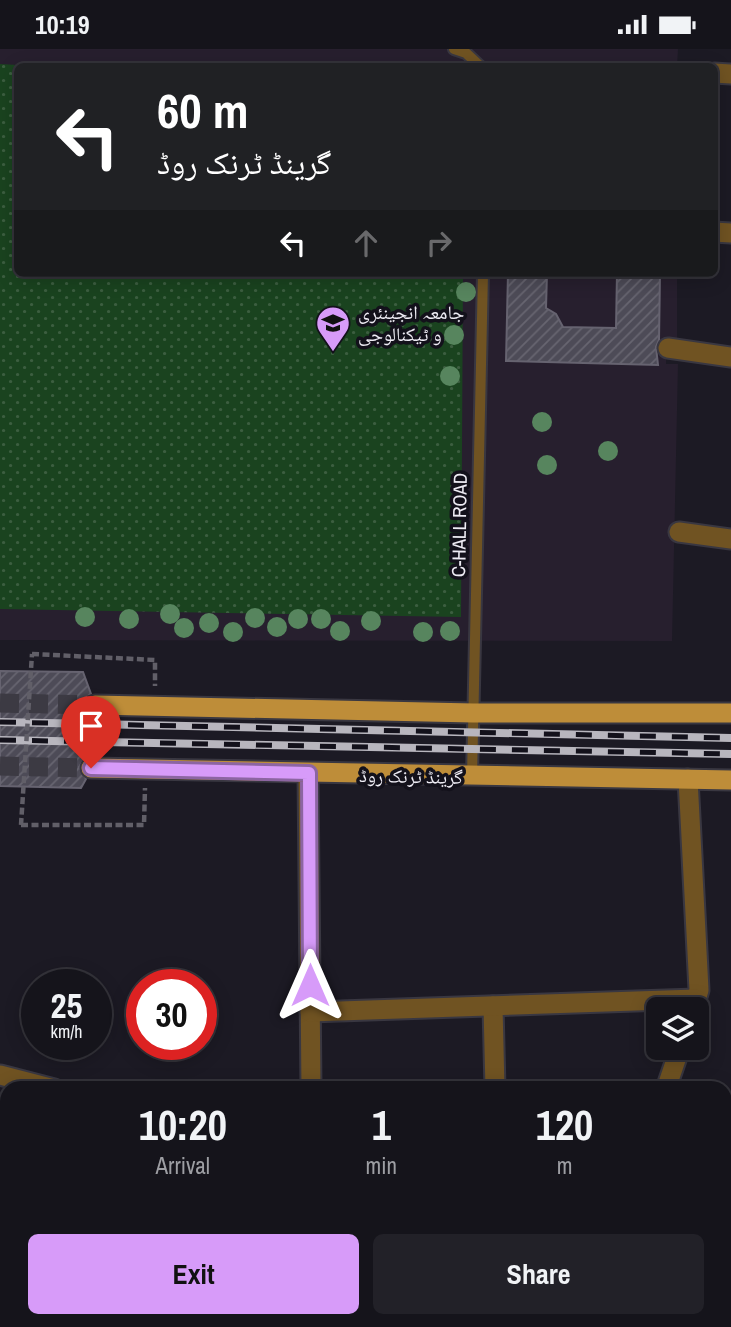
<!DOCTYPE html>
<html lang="en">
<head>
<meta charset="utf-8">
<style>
	:root { --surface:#15141b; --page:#222128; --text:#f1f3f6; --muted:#9d9ea3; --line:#34333a; --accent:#d79bf9 }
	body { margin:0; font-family:"Archivo Narrow","Noto Naskh Arabic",sans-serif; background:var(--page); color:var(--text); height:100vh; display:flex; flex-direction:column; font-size:26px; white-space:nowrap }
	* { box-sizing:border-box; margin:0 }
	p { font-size:23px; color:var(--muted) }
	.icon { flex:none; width:38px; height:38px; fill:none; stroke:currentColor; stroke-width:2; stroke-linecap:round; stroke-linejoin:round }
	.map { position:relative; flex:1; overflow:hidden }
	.sheet { position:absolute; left:0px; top:1032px; width:732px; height:247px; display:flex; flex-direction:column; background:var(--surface); border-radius:21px 21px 0 0; box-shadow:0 4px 18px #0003,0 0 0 2px var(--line) }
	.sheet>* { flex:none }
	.top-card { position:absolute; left:14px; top:14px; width:704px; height:214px; border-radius:10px; box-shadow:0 4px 18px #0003,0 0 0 2px var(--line); background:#202124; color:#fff; overflow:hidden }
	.controls { position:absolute; left:646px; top:948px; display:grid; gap:14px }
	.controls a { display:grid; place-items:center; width:63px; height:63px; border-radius:10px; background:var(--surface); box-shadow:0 4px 18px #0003,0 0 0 2px var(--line); font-size:35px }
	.speed { position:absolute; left:21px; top:920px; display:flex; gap:14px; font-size:35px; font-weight:700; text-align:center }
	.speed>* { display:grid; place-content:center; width:91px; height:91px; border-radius:50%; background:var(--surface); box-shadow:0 4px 18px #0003,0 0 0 2px var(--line); line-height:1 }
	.speed small { font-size:18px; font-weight:400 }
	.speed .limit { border:10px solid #d22; background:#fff; color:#111 }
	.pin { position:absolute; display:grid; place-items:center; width:60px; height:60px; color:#fff; margin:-72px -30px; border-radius:50% 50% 50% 0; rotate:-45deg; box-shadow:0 0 7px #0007 }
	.pin .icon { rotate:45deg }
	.me { position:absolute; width:77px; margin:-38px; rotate:0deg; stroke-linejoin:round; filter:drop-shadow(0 0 5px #0008) }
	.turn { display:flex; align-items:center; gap:24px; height:147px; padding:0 28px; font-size:32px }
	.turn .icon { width:91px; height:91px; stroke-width:2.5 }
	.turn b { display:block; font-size:49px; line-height:60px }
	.lanes { display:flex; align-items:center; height:66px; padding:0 28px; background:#0003; justify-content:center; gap:35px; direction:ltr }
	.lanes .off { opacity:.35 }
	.eta { display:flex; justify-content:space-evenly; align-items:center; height:119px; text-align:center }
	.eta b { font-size:42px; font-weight:800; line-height:49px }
	.primary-button { display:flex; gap:14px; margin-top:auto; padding:14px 28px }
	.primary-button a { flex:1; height:80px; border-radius:10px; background:var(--accent); color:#111; font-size:28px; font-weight:800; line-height:80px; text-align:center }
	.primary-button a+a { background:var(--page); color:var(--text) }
	.status { display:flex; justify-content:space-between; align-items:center; height:49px; padding:0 35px; background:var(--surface); direction:ltr }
	.status svg { height:19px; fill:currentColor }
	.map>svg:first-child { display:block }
	.education { fill:#271f2e }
	.grass { fill:url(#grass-dots) }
	.building { fill:url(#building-hatch); stroke:#666370; stroke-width:2 }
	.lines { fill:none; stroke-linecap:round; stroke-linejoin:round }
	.primary-tunnel { stroke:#3c3a43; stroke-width:19; stroke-dasharray:19 10; stroke-linecap:butt }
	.service-casing { stroke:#393741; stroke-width:14 }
	.minor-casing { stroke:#393741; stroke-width:23 }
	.primary-casing { stroke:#393741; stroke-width:23 }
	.path { stroke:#615f68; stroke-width:4.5; stroke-dasharray:7 3.5; stroke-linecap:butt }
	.service { stroke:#705322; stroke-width:10 }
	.minor { stroke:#705322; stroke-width:19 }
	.primary { stroke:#be8d39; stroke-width:19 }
	.rail-casing { stroke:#b8b6be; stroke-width:8 }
	.rail { stroke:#13111b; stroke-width:5; stroke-dasharray:16; stroke-linecap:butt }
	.path-bridge { stroke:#615f68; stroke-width:4.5; stroke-dasharray:7 3.5; stroke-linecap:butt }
	.tree { fill:#57855e }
	.route-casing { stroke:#8c65a2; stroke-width:18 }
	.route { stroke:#d79bf9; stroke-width:12 }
	.labels { text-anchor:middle; stroke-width:7; stroke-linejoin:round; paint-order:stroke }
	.poi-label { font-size:19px; fill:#eeecf4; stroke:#13111b; text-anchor:start }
	.street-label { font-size:19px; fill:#eeecf4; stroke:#13111b }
</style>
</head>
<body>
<div class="status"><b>10:19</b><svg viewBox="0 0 49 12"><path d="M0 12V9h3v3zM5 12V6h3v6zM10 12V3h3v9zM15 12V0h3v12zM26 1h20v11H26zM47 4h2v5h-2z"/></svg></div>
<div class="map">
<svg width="731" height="1278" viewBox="0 0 731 1278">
	<defs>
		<pattern id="grass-dots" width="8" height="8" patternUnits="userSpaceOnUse" patternTransform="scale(1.75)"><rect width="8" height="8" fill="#1a431f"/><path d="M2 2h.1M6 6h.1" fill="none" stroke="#3c5e40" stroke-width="1.8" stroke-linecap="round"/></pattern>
		<pattern id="building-hatch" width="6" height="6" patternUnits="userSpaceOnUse" patternTransform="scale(1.75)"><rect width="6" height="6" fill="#4d4b57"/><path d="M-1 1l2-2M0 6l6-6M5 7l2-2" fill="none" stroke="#676570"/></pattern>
	</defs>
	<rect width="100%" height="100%" fill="#1c1a24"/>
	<!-- education -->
	<polygon class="education" points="0,0 678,0 677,18 18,18 18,224 677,224 677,294 666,294 666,315 678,315 672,592 0,591"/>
	<!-- grass -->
	<polygon class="grass" points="0,15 35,17 18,18 18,224 463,224 461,568 0,560"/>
	<!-- building -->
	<g class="building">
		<polygon points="508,224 547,224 546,259 556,265 563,278 616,279 617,224 660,224 659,291 656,298 658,316 506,312"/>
		<polygon points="0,622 83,623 91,645 84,650 84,661 97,668 93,707 85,709 79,718 86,730 81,739 0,737"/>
	</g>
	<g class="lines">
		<!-- primary-tunnel -->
		<g class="primary-tunnel">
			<polyline points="0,654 95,656"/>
			<polyline points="0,717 91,719"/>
		</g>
		<!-- service casing -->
		<g class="service-casing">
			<g id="service">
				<polyline points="454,0 466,4 481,18"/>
				<polyline points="472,728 483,224"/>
				<polyline points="712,1278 713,1272"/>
			</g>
		</g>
		<!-- minor casing -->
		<g class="minor-casing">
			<g id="minor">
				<polyline points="714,24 731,25"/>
				<polyline points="714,183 731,184"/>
				<polyline points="668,299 731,308"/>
				<polyline points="679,483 731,490"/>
				<polyline points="308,725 311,1040"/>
				<polyline points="688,730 699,941 693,961"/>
				<polyline points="493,957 495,1040"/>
				<polyline points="310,963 696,950"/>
				<polyline points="0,1026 54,1040"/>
				<polyline points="666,1040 680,999"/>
				<polyline points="724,1068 731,1070"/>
				<polyline points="724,1207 731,1208"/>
				<polyline points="0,1225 7,1227"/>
				<polyline points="170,1278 171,1272"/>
				<polyline points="333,1278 334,1272"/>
			</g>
		</g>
		<!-- primary casing -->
		<g class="primary-casing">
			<g id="primary">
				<polyline points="95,656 473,664 731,664"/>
				<polyline points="91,719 731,731"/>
			</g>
		</g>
		<!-- path -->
		<g class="path">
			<polyline points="32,605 155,611 155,637"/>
			<polyline points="21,776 144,776 145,739"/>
		</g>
		<!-- service -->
		<use href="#service" class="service"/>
		<!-- minor -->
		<use href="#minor" class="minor"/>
		<!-- primary -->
		<use href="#primary" class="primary"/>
		<!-- rail casing -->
		<g class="rail-casing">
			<g id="rail">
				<polyline points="0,673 731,689"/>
				<polyline points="0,691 731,705"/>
			</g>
		</g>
		<!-- rail -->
		<use href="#rail" class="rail"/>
		<!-- path-bridge -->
		<polyline class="path-bridge" points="21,776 32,605"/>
	</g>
	<!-- trees -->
	<g class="tree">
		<circle cx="466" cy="243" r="10"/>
		<circle cx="454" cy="286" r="10"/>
		<circle cx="450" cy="327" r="10"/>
		<circle cx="542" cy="373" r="10"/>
		<circle cx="608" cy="402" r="10"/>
		<circle cx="547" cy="416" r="10"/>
		<circle cx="170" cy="565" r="10"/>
		<circle cx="85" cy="568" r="10"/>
		<circle cx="255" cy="569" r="10"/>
		<circle cx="129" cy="570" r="10"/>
		<circle cx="298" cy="570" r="10"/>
		<circle cx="321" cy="570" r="10"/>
		<circle cx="371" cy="572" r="10"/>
		<circle cx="209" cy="574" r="10"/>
		<circle cx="277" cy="578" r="10"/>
		<circle cx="184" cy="579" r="10"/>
		<circle cx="340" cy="582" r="10"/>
		<circle cx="450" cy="582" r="10"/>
		<circle cx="233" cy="583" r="10"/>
		<circle cx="423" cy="583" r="10"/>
	</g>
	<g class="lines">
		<!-- route casing -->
		<g class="route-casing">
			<polyline id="route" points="91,719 309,724 310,936"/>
		</g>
		<!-- route -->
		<use href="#route" class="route"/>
	</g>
	<!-- icons -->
	<defs>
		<g id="university-pin" transform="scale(1.75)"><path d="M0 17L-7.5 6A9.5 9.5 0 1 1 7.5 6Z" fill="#d79bf9" stroke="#13111b"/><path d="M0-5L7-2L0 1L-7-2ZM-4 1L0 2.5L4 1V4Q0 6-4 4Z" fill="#111"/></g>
	</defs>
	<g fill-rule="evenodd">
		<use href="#university-pin" x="333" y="274"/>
	</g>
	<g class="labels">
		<!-- poi labels -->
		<g class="poi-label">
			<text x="358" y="270">جامعہ انجینئری<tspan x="358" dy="22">و ٹیکنالوجی</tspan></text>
		</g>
		<!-- street labels -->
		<g class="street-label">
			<text transform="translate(459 476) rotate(-89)" y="7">C-HALL ROAD</text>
			<text transform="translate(411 727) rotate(1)" y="7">گرینڈ ٹرنک روڈ</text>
		</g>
	</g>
</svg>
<div class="controls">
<a><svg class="icon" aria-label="layers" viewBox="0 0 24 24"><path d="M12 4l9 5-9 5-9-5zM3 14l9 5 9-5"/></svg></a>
</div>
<div class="speed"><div>25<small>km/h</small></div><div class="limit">30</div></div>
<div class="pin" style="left:91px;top:719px;background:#d93025"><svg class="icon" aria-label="arrive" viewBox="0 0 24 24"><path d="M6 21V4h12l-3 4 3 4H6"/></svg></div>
<svg class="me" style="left:310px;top:936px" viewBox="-20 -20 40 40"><path d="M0-17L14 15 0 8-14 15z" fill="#d79bf9" stroke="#fff" stroke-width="4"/></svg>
<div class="top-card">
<div class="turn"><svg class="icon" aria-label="left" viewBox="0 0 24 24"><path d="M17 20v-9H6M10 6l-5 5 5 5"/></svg><div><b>60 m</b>گرینڈ ٹرنک روڈ</div></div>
<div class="lanes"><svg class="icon" aria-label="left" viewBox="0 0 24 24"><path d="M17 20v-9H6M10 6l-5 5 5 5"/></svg><svg class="icon off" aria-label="ahead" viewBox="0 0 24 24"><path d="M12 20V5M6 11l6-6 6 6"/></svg><svg class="icon off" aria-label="right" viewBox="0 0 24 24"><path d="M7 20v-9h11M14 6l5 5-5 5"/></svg></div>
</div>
<section class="sheet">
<div class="eta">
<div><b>10:20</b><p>Arrival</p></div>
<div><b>1</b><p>min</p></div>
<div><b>120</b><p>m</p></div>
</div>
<div class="primary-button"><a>Exit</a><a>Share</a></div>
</section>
</div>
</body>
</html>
